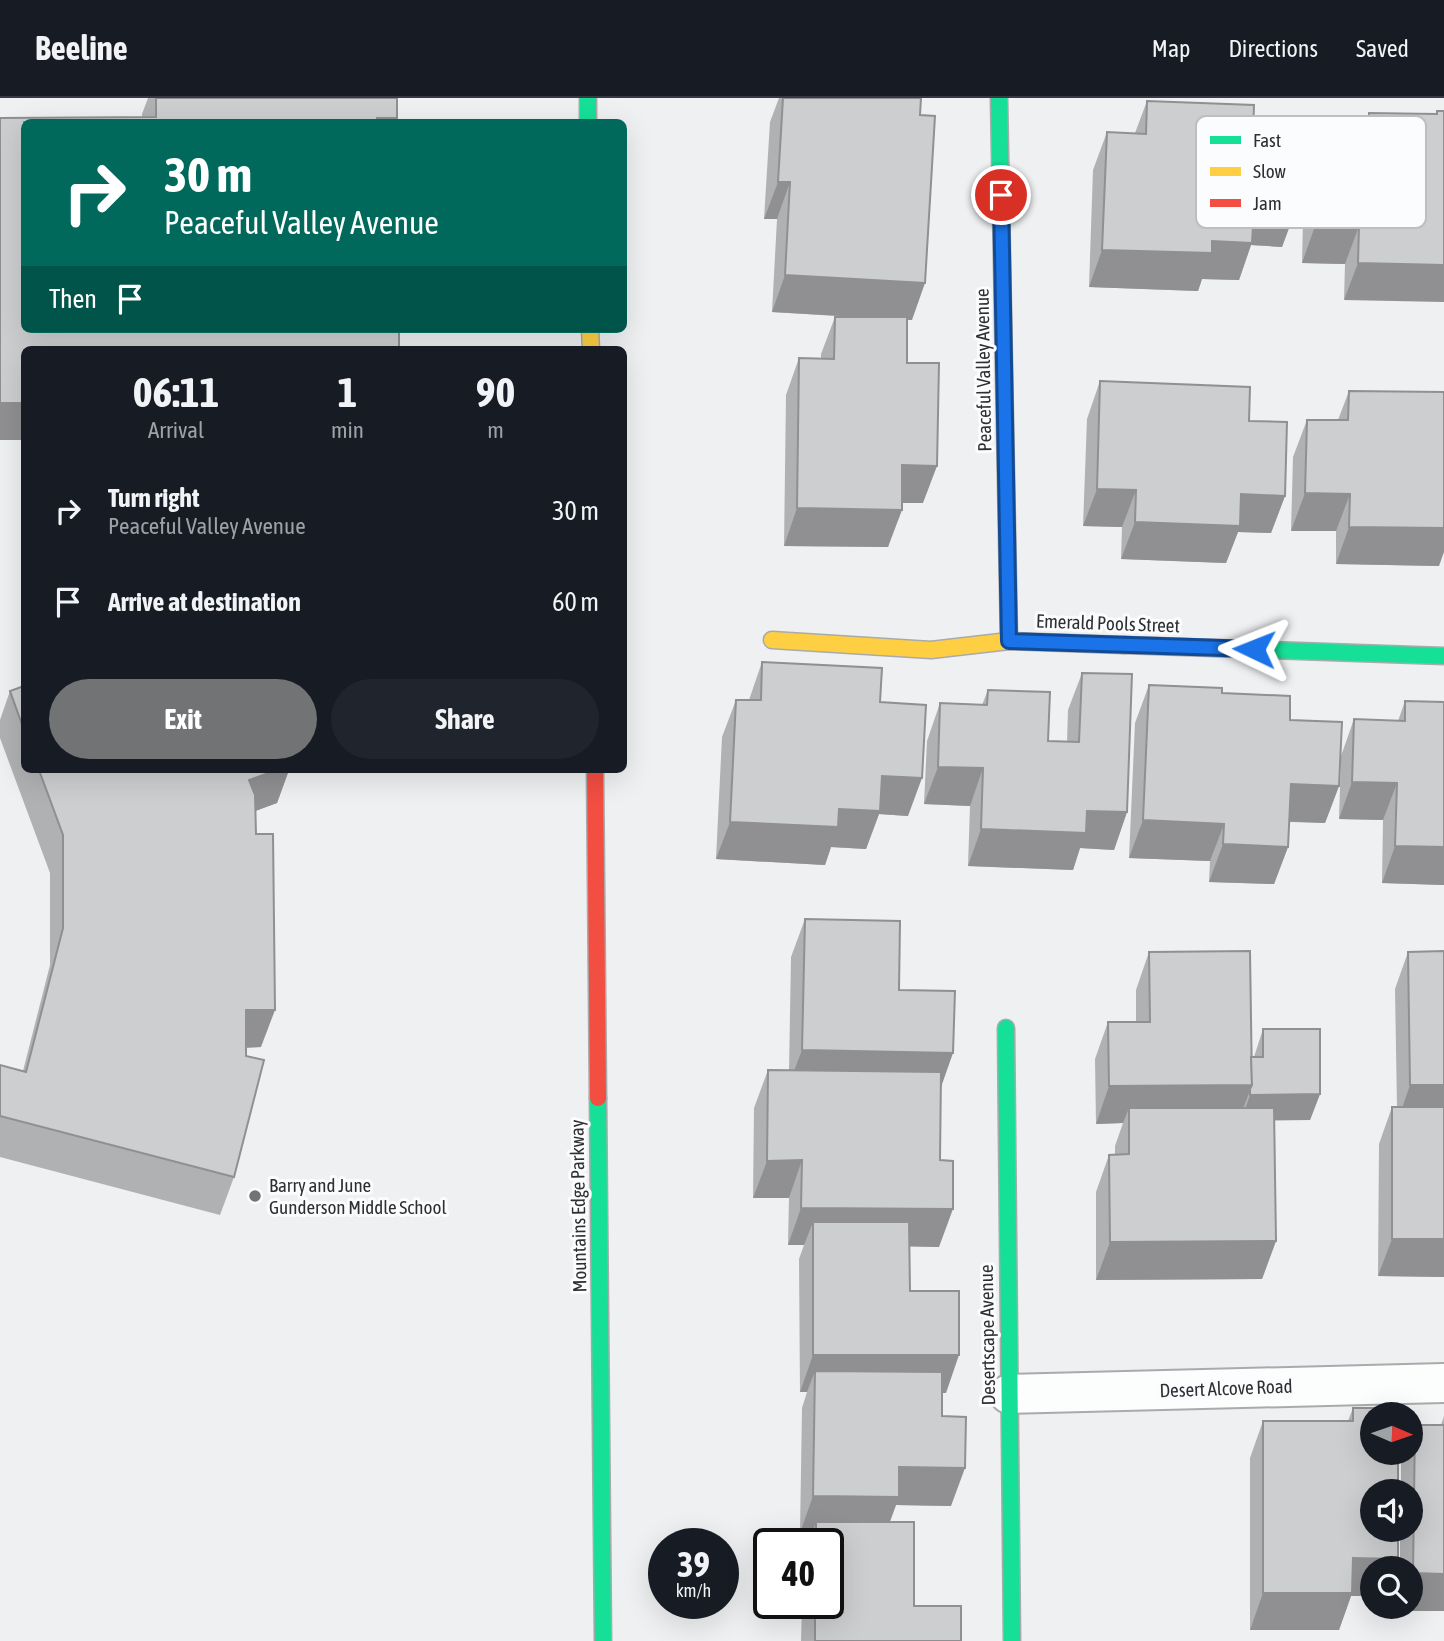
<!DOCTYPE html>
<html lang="en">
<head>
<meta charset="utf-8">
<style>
	:root { --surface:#171b24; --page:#20242c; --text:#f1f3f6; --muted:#9ea1a6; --line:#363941; --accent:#717375 }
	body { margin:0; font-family:"Asap Condensed",sans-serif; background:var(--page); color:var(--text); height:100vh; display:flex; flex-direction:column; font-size:26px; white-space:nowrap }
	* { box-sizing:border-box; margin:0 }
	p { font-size:23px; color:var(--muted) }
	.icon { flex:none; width:38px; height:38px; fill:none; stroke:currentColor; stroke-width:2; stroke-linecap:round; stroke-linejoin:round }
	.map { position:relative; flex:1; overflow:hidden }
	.details { position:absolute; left:21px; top:248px; width:606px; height:427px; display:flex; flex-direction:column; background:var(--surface); border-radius:10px; box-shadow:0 7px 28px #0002 }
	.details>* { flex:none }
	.guide { position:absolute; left:21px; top:21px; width:606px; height:214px; border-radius:10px; box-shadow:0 7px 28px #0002; background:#00695c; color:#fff; overflow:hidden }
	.needle { width:46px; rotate:92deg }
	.tools { position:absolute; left:1360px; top:1304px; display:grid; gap:14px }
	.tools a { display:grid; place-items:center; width:63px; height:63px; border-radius:50%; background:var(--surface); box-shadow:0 7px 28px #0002; font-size:35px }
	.speed { position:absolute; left:648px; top:1430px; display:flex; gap:14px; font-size:35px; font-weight:700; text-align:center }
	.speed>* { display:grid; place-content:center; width:91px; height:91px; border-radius:50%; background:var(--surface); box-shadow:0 7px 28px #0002; line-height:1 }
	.speed small { font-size:18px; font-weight:400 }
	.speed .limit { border:4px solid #111; border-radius:10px; background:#fff; color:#111 }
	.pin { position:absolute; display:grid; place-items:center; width:60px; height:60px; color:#fff; margin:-30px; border:4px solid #fff; border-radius:50%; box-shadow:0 2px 7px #0007 }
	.me { position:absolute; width:77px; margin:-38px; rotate:272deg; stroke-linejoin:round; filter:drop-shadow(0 0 5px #0008) }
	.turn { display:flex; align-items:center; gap:24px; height:147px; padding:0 28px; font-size:32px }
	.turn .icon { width:91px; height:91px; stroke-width:2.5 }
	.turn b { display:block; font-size:49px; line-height:60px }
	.then { display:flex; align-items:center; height:66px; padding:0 28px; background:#0003; gap:14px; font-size:26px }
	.eta { display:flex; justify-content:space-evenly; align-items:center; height:119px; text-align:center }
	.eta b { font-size:42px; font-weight:700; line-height:49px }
	.button { display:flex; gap:14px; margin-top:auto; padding:14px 28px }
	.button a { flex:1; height:80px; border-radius:42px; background:var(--accent); color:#fff; font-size:28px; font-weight:700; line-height:80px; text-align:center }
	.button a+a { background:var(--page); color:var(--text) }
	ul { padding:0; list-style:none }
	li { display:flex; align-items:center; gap:21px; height:91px; padding:0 28px }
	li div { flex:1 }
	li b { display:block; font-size:26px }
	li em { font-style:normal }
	header { display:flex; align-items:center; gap:42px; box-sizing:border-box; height:98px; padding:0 35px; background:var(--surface); border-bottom:2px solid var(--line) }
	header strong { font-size:33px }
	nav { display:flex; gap:38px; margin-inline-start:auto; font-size:24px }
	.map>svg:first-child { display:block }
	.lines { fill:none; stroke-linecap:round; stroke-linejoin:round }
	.street-casing { stroke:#a9aaac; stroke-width:42 }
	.fast-casing { stroke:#a9aaac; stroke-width:19 }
	.slow-casing { stroke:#a9aaac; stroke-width:19 }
	.jam-casing { stroke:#a9aaac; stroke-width:19 }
	.street { stroke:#fcfdfd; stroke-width:38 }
	.fast { stroke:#16e098; stroke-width:16 }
	.slow { stroke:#ffcf43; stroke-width:16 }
	.jam { stroke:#f24e42; stroke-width:16 }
	.wall { fill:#b0b1b3 }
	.shaded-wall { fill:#909092 }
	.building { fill:#cdced0; stroke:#909092; stroke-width:2 }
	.route-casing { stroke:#114b97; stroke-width:18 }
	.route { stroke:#1a73e8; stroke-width:12 }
	.poi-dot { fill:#717375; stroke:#fbfcfe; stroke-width:2.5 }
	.labels { text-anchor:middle; stroke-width:6; stroke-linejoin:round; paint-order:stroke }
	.street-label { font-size:19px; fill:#2e2f31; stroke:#fbfcfe }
	.poi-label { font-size:19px; fill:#2e2f31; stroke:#fbfcfe; text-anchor:start }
	.key { fill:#fbfcfe; stroke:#bebec0; stroke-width:2 }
	.key-label { font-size:19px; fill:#2e2f31 }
</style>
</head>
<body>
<header>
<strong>Beeline</strong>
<nav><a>Map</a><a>Directions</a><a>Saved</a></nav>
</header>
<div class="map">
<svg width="1444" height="1543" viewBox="0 0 1444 1543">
	<rect width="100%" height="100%" fill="#eef0f2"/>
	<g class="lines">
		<!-- street casing -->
		<g class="street-casing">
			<polyline id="street" points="1009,1296 1444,1285"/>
		</g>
		<!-- fast casing -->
		<g class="fast-casing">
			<g id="fast">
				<polyline points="588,0 588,24"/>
				<polyline points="999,0 1009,543"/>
				<polyline points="1124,547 1444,558"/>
				<polyline points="1006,930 1012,1543"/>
				<polyline points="598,1000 603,1543"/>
			</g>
		</g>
		<!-- slow casing -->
		<g class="slow-casing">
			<g id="slow">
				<polyline points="590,231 591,252"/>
				<polyline points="772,542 931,552 1009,543 1124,547"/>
			</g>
		</g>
		<!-- jam casing -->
		<g class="jam-casing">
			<polyline id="jam" points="595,672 598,1000"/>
		</g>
		<!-- street -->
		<use href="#street" class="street"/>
		<!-- fast -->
		<use href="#fast" class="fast"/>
		<!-- slow -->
		<use href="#slow" class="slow"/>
		<!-- jam -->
		<use href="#jam" class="jam"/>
	</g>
	<!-- wall -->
	<g class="wall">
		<polygon points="148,0 397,0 397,20 395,24 24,24 24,342 0,342 0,20 142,20 142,16"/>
		<polygon points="779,0 921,0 912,222 907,222 907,265 923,405 902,405 888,449 784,448 786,297 799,260 821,260 821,256 835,219 853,219 772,214 777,121 764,121 770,24"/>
		<polygon points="1147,3 1253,38 1296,111 1282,149 1251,147 1239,182 1202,181 1198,193 1089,189 1093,72 1107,34 1135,35"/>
		<polygon points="1437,13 1444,13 1344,202 1345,166 1302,165 1304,77 1317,40 1359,40 1369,15 1436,16"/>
		<polygon points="1100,283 1249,323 1285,398 1271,435 1238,434 1226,465 1121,461 1122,429 1083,428 1087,321"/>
		<polygon points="1349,293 1439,468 1336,466 1336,433 1291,433 1293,359 1307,322 1338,322"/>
		<polygon points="762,564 880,604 908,718 879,716 866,751 831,749 825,767 716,761 722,639 736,602 749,602"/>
		<polygon points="1082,575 1127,714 1114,752 1080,750 1073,772 968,768 970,708 924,706 927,643 940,605 982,607 988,592 1048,643 1067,644 1068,612"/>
		<polygon points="1149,587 1222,595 1290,622 1339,688 1325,725 1289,724 1288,749 1274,786 1209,784 1210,763 1129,760 1135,625"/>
		<polygon points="24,588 24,672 289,672 277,705 255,713 261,949 246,950 234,1079 220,1117 0,1059 0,967 23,973 50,867 50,775 0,640 0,622 10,593"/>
		<polygon points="1405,603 1444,787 1382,785 1383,722 1339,721 1341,658 1354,621 1398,623"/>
		<polygon points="805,821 899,892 941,989 939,1149 910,1148 910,1193 946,1295 942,1295 942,1318 951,1408 896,1407 890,1424 914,1508 961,1543 801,1543 802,1505 828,1505 828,1446 808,1446 812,1435 800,1435 802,1310 807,1294 800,1294 799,1161 804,1147 788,1147 789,1100 753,1100 754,1010 768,972 789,973 791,859"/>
		<polygon points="1149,854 1251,959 1254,959 1263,931 1320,996 1310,1022 1274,1022 1276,1143 1262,1181 1096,1182 1096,1094 1109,1057 1115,1057 1115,1048 1123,1025 1096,1026 1095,961 1108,924 1136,924 1136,892"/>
		<polygon points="1408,854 1444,1179 1378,1178 1379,1046 1392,1009 1397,1009 1395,891"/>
		<polygon points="1353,1310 1398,1461 1395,1470 1372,1470 1372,1498 1351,1498 1339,1532 1250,1532 1250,1360 1263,1323 1348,1323"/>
		<polygon points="1444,1318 1444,1513 1399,1513 1399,1508 1410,1508 1410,1470 1400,1470 1400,1432 1410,1432 1410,1393 1401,1393 1401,1364 1405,1354 1410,1354 1410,1338 1415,1327 1441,1327"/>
	</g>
	<!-- shaded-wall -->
	<g class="shaded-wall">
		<polygon points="377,20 397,20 395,24 375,24"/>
		<polygon points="778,84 790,84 777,121 764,121"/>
		<polygon points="1254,110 1296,111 1282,149 1251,147 1239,182 1202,181 1198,193 1089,189 1102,152"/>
		<polygon points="1315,128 1359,128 1345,166 1302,165"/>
		<polygon points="1358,165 1444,167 1444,204 1344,202"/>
		<polygon points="785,177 925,185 912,222 772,214"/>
		<rect x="0" y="305" width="24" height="37"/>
		<polygon points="902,367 937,368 923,405 889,405"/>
		<polygon points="1097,391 1136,392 1122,429 1083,428"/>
		<polygon points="1305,395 1350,396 1336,433 1291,433"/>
		<polygon points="1241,396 1285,398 1271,435 1238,434 1226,465 1121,461 1135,424"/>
		<polygon points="797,410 902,412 888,449 784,448"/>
		<polygon points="1444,423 1444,454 1439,468 1336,466 1349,429"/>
		<polygon points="938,669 983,670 970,708 924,706"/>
		<polygon points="277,672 289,672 277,705 236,720 249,682"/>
		<polygon points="882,678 922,680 908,718 879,716 866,751 831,749 825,767 716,761 730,724 839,711"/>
		<polygon points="1352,684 1397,685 1383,722 1339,721"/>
		<polygon points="1291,686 1339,688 1325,725 1277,723"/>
		<polygon points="1087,713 1127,714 1114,752 1080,750 1073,772 968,768 981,731"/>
		<polygon points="1143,722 1224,726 1210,763 1129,760"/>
		<polygon points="1223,746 1288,749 1274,786 1209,784"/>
		<polygon points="1395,748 1444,749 1444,787 1382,785"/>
		<polygon points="246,912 275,912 261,949 232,950"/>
		<polygon points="802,952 953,955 940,992 788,989"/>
		<polygon points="1252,987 1238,1024 1129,1010 1123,1025 1096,1026 1109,988"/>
		<polygon points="1410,987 1444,987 1444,1024 1397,1025"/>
		<polygon points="1320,996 1310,1022 1241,1023 1250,997"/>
		<polygon points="802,1062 789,1100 753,1100 767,1063"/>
		<polygon points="801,1110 953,1111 939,1149 813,1147 813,1124 804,1147 788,1147"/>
		<polygon points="1392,1141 1444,1141 1444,1179 1378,1178"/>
		<polygon points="1276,1143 1262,1181 1096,1182 1110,1144"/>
		<polygon points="813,1257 959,1257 946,1295 815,1294 815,1273 807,1294 800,1294"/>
		<polygon points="899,1369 965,1370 951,1408 896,1407 885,1436 816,1424 812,1435 800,1435 813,1398"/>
		<polygon points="1353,1460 1398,1461 1395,1470 1372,1470 1372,1498 1351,1498 1339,1532 1250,1532 1263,1495"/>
		<polygon points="1413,1475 1444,1476 1444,1513 1399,1513 1401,1508 1410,1508 1410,1482"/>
	</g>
	<!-- building -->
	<g class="building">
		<polygon points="156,0 397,0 397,20 377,20 377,24 24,24 24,231 399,231 399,252 24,252 24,305 0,305 0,20 156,19"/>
		<polygon points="783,0 921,0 920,17 935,18 925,185 785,177 790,84 778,84"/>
		<polygon points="1147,3 1254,7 1253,38 1298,40 1296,111 1254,110 1252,145 1212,143 1212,155 1102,152 1107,34 1146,36"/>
		<polygon points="1437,13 1444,13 1444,167 1358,165 1359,128 1315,128 1317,40 1368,41 1369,15 1437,16"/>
		<polygon points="835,219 907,219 907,265 939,265 937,368 902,367 902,412 797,410 799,260 834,261"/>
		<polygon points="1100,283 1250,289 1249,323 1287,324 1285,398 1241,396 1240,428 1135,424 1136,392 1097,391"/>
		<polygon points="1349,293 1444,294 1444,430 1349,429 1350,396 1305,395 1307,322 1348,322"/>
		<polygon points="762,564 882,570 880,604 926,607 922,680 882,678 880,713 839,711 838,729 730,724 736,602 761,602"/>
		<polygon points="1082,575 1132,576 1127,714 1087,713 1086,735 981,731 983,670 938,669 940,605 987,607 988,592 1050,594 1048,643 1079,644"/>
		<polygon points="1149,587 1222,590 1222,595 1290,598 1290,622 1342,624 1339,688 1291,686 1288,749 1223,746 1224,726 1143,722"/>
		<polygon points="24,588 24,632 10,593"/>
		<polygon points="1405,603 1444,604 1444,749 1395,748 1397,685 1352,684 1354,621 1405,623"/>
		<polygon points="39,672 277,672 249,682 255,697 256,736 273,736 275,912 246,912 246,958 264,962 234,1079 0,1018 0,967 26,974 63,830 63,737"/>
		<polygon points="805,821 900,823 899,892 955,893 953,955 802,952"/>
		<polygon points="1250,853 1252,987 1109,988 1108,924 1150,924 1149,854"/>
		<polygon points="1444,853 1444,987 1410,987 1408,854"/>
		<polygon points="1263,931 1320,931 1320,996 1250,997 1250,991 1252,987 1251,959 1263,959"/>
		<polygon points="768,972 941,974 940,1062 953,1063 953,1111 801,1110 802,1062 767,1063"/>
		<rect x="1392" y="1009" width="52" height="132"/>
		<polygon points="1129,1010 1274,1010 1276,1143 1110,1144 1109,1057 1129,1056"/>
		<polygon points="813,1124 909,1124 910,1193 959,1193 959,1257 813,1257"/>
		<polygon points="815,1273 942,1274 942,1318 966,1319 965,1370 899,1369 899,1399 813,1398"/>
		<polygon points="1353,1310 1398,1310 1398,1316 1372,1316 1372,1354 1398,1354 1398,1393 1372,1393 1372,1432 1398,1432 1398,1461 1353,1460 1352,1495 1263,1495 1263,1323 1353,1323"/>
		<polygon points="1415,1327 1444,1327 1444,1476 1413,1475"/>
		<polygon points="816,1424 914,1424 914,1508 961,1508 961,1543 815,1543 815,1505 828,1505 828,1446 816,1446"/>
	</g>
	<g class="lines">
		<!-- route casing -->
		<g class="route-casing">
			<polyline id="route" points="1001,97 1009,543 1254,551"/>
		</g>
		<!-- route -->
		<use href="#route" class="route"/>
	</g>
	<!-- markers -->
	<circle class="poi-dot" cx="255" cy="1098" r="7"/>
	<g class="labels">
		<!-- street labels -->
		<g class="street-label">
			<text transform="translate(983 272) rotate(-91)" y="7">Peaceful Valley Avenue</text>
			<text transform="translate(1108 525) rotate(2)" y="7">Emerald Pools Street</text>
			<text transform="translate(578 1108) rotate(-91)" y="7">Mountains Edge Parkway</text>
			<text transform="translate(987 1237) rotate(-91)" y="7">Desertscape Avenue</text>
			<text transform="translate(1226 1290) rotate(-2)" y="7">Desert Alcove Road</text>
		</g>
		<!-- poi labels -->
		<g class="poi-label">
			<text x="269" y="1094">Barry and June<tspan x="269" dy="22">Gunderson Middle School</tspan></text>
		</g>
	</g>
	<!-- legend -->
	<rect x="1196" y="18" width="230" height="112" rx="10" class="key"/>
	<rect x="1210" y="38" width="31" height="8" fill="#16e098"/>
	<rect x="1210" y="69" width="31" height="9" fill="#ffcf43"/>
	<rect x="1210" y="101" width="31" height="8" fill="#f24e42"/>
	<g class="key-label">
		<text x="1253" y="49">Fast</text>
		<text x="1253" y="80">Slow</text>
		<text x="1253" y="112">Jam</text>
	</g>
</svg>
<div class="tools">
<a><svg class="needle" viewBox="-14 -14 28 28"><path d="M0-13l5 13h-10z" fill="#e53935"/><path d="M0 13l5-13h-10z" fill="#9ea1a6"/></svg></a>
<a><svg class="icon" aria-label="sound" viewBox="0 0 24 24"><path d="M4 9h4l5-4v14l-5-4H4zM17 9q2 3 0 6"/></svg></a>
<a><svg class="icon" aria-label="search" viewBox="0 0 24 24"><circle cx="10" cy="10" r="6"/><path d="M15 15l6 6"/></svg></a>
</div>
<div class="speed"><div>39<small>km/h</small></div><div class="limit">40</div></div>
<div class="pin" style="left:1001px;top:97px;background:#d93025"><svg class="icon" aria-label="arrive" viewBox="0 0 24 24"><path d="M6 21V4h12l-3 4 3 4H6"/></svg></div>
<svg class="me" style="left:1254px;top:551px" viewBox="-20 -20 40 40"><path d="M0-17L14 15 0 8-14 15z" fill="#1a73e8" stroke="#fff" stroke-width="4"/></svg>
<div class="guide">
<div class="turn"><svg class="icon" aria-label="right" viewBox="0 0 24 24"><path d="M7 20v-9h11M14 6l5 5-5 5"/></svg><div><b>30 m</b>Peaceful Valley Avenue</div></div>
<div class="then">Then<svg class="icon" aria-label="arrive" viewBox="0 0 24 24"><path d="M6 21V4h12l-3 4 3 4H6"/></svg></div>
</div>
<section class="details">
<div class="eta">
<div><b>06:11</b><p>Arrival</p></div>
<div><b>1</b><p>min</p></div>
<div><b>90</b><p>m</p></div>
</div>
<ul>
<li><svg class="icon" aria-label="right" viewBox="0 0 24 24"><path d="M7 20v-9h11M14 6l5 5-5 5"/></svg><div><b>Turn right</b><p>Peaceful Valley Avenue</p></div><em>30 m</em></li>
<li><svg class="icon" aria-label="arrive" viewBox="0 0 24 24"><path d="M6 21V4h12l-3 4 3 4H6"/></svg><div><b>Arrive at destination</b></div><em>60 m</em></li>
</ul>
<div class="button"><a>Exit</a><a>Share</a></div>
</section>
</div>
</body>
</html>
